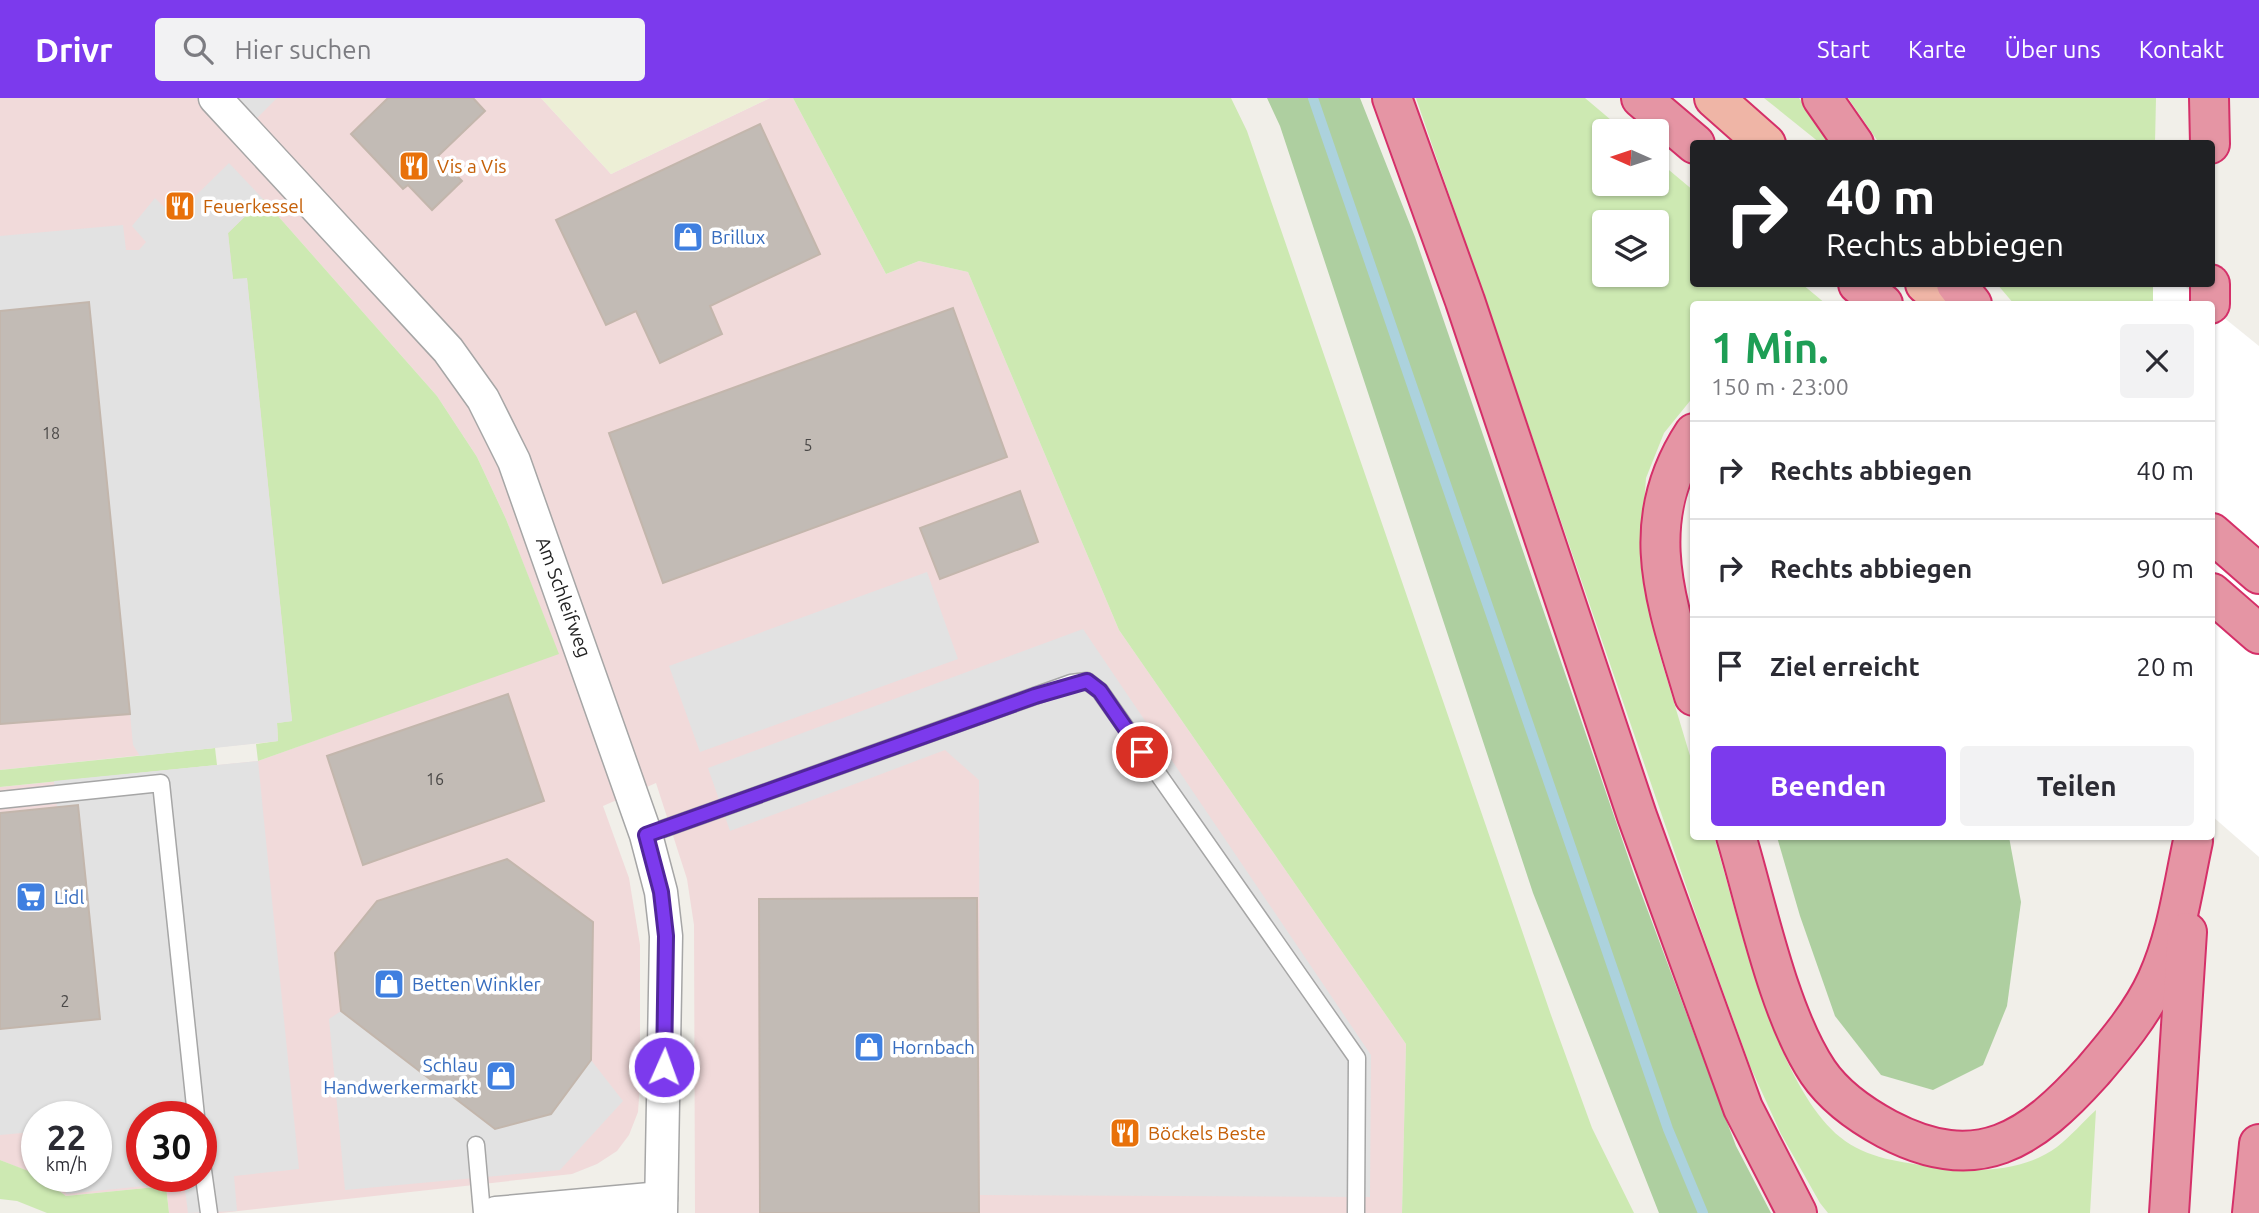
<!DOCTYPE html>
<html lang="de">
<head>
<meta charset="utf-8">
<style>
	:root { --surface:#fff; --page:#f2f2f3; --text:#2b2b33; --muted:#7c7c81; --line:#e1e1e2; --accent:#7c3aed }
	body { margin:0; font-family:Ubuntu,sans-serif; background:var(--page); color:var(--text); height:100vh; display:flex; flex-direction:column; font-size:26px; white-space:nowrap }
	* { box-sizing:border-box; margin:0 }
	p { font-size:23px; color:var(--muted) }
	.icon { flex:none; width:38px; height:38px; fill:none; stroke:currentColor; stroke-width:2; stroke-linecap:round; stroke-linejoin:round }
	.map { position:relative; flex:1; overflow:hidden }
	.details { position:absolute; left:1690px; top:203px; width:525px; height:539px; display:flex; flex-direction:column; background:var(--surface); border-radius:7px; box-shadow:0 2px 5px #0004 }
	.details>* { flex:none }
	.banner { position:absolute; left:1690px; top:42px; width:525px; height:147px; border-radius:7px; box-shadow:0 2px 5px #0004; background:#202124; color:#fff; overflow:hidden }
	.needle { width:46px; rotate:273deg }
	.tools { position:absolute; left:1592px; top:21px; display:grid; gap:14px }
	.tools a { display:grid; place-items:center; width:77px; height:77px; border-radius:7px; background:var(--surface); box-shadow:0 2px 5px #0004; font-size:35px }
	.speed { position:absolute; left:21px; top:1003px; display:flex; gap:14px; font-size:35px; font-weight:700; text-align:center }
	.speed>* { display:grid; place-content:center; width:91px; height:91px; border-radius:50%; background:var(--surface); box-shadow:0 2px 5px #0004; line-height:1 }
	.speed small { font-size:18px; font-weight:400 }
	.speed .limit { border:10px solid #d22; background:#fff; color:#111 }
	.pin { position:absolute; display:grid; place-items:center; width:60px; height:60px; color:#fff; margin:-30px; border:4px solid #fff; border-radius:50%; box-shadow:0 2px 7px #0007 }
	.me { position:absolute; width:77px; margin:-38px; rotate:2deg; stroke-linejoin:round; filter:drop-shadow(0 0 5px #0008) }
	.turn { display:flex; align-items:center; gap:24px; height:147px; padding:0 21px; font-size:32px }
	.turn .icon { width:91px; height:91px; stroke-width:2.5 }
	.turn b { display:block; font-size:49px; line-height:60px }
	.round { display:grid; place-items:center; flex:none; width:74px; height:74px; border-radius:7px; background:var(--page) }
	.head { display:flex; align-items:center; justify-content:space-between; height:119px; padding:0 21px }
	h1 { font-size:42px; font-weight:600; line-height:52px; color:#1e9e55 }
	.cta { display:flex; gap:14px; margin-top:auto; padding:14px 21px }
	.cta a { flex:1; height:80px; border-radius:7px; background:var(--accent); color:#fff; font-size:28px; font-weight:600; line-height:80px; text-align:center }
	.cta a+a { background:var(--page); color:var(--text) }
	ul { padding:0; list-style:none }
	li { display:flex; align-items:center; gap:21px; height:98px; padding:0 21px; border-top:2px solid var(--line) }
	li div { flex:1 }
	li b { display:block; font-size:26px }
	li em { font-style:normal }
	header { display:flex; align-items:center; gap:42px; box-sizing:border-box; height:98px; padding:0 35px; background:var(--accent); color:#fff }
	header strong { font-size:33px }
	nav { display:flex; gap:38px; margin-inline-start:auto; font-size:24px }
	.search { width:490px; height:63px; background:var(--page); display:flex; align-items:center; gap:18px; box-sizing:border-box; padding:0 24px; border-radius:7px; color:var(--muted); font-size:26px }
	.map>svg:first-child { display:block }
	.commercial { fill:#f1dada; fill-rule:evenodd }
	.farmland { fill:#edefd6 }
	.grass { fill:#cde9b2; fill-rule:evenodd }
	.forest { fill:#aecfa0 }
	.parking { fill:#e2e2e2; fill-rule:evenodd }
	.pier { fill:#fff }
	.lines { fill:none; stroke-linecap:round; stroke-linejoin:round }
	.stream { stroke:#acd2dd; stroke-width:10 }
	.building { fill:#c2bbb5; stroke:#c3b6ac; stroke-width:2 }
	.service-casing { stroke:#a6a6a6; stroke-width:19 }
	.minor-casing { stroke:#a6a6a6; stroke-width:35 }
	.trunk-casing { stroke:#d53069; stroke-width:42 }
	.motorway-casing { stroke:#d53069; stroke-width:42 }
	.service { stroke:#fff; stroke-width:16 }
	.minor { stroke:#fff; stroke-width:32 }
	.trunk { stroke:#efb5a6; stroke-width:38 }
	.motorway { stroke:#e595a4; stroke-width:38 }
	.route-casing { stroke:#51269a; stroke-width:18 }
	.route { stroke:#7c3aed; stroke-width:12 }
	.labels { text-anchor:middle; stroke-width:7; stroke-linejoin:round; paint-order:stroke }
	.number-label { font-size:16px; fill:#4a4847 }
	.food-label { font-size:19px; fill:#c56008; stroke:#fff; text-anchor:start }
	.shop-label { font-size:19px; fill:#366cbe; stroke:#fff; text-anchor:start }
	.street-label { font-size:19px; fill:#222; stroke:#fff }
</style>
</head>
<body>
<header>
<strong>Drivr</strong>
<div class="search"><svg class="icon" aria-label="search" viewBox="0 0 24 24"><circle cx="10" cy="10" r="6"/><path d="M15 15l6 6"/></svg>Hier suchen</div>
<nav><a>Start</a><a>Karte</a><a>Über uns</a><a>Kontakt</a></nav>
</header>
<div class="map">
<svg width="2259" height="1115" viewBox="0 0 2259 1115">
	<rect width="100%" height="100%" fill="#f1efe9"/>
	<!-- commercial -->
	<path class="commercial" d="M0,0H541L611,76L770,0H793L886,176L919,163L968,174L1119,532L1406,946L1402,1115H695L694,827L687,781L656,685L603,708L629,780L640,847V986L638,1014L629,1037L617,1053L597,1066L572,1076L221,1115H169L166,1088L66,1098L39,1078H96V1018H37V1077L0,1062V689L258,663L558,555L506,421L477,359L437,298L263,101L292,623L277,625L278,643L0,672ZM142,1018H201V1078H142Z"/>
	<!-- farmland -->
	<polygon class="farmland" points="541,0 770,0 611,76"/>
	<!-- grass -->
	<g class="grass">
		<polygon points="793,0 1231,0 1247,33 1551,917 1592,1030 1634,1115 1402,1115 1406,946 1119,532 968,174 919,163 886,176"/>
		<path d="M1416,0H1585L1624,33H1605V86H1657V62L1694,93V186H1802L1826,206H1694V298L1664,335L1646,380L1641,454L1657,548L1694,671V738L1714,739C1739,820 1774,985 1840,1039C1867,1061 1901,1064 1935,1069C1974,1075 2023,1074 2057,1049C2071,1038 2083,1024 2096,1012L2090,1115H1828L1820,1105L1781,1036L1750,968L1706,846ZM1605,124H1657V177H1605Z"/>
		<polygon points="1764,0 1799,0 1832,45 1820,45"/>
		<polygon points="1848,0 2156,0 2155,45 1879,45"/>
		<polygon points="263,101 437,298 477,359 506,421 559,556 258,663 256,646 278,643 277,625 292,623 247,181 233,182 228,135"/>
		<polygon points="1997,186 2153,186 2153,206 2014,206"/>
		<polygon points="215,650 217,667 0,689 0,672"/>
		<polygon points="0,1062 36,1076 66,1098 166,1088 169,1115 47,1115 17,1103 0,1101"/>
	</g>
	<!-- forest -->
	<g class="forest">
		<polygon points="1267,0 1360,0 1415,139 1634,776 1736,1048 1771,1115 1659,1115 1533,795 1280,28"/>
		<polygon points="1777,739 2009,739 2021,804 2007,908 1983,967 1933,992 1881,977 1835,918 1800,818"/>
	</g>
	<!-- parking -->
	<g class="parking">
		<polygon points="234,0 277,0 255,22"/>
		<polygon points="229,65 263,101 228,135 233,181 247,180 292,623 277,625 278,643 140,658 133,647 130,616 88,204 0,213 0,138 123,127 126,152 139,152 146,144 132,128 155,100 174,119"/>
		<polygon points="927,474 958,561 700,654 669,568"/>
		<polygon points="1083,531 1371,957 1370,1099 980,1097 979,682 945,652 730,733 708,670"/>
		<path d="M258,663L299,1071L234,1078L237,1113L188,1115L184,1084L66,1096L65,1078H96V1018H37V1071L33,1034L0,1037V931L99,921L78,707L57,709L54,683ZM142,1018H201V1078H142Z"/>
		<polygon points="341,913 495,1031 551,1016 591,962 623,1003 560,1072 345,1092 329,921"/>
	</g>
	<!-- pier -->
	<g class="pier">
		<polygon points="2153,186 2182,186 2208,206 2153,206"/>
		<polygon points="2212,210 2259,248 2259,759 2212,718"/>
	</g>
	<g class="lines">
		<!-- stream -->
		<polyline class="stream" points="1313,0 1668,1031 1703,1115"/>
	</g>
	<!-- building -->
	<g class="building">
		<polygon points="388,0 473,0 485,13 438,58 462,83 432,112 408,87 403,91 351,36"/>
		<polygon points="760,26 820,156 710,208 722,236 660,265 636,213 606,227 556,122"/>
		<polygon points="89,204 130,616 0,626 0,213"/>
		<polygon points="953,210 1007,359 663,485 609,335"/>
		<polygon points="1020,393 1038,444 940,481 920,430"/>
		<polygon points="508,596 544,703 363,767 327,658"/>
		<polygon points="78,707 100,921 0,931 0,715"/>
		<polygon points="507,761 593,824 591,962 551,1016 495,1031 341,913 335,855 377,803"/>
		<polygon points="977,800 979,1115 760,1115 759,801"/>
	</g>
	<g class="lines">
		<!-- service casing -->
		<g class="service-casing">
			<g id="service">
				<polyline points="0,702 161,685 196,1018"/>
				<polyline points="646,737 1071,585 1087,583 1100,593 1357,960 1356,1115"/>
				<polyline points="476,1047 482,1115"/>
				<polyline points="201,1058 209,1115"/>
			</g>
		</g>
		<!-- minor casing -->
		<g class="minor-casing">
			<g id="minor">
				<polyline points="215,0 448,252 483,301 514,363 646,737 661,794 666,838 661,1115"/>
				<polyline points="496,1115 661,1100"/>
			</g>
		</g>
		<!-- trunk casing -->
		<g class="trunk-casing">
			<g id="trunk">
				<polyline points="1714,0 1766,46"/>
				<polyline points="1925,186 1949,206"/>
			</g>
		</g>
		<!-- motorway casing -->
		<g class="motorway-casing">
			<g id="motorway">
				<polyline points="1392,0 1465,203 1637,718 1743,1010 1797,1115"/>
				<polyline points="1641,0 1695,46"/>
				<polyline points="1822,0 1854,46"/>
				<polyline points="2209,0 2210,46"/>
				<polyline points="1858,186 1883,206"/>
				<polyline points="1956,186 1972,206"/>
				<polyline points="2210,186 2210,206"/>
				<path d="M1694,335C1635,425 1666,503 1694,598"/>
				<polyline points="2212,435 2259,476"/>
				<polyline points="2212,495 2259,536"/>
				<path d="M1736,738C1757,808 1778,914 1818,974C1835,999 1861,1017 1887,1031C1978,1079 2031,1042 2093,973C2117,945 2142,915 2157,882C2177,838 2183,789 2193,743"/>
				<polyline points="2169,1115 2187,834"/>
				<polyline points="2252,1115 2259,1046"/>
			</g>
		</g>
		<!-- service -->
		<use href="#service" class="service"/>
		<!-- minor -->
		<use href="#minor" class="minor"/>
		<!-- trunk -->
		<use href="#trunk" class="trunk"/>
		<!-- motorway -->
		<use href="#motorway" class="motorway"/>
	</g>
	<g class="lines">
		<!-- route casing -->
		<g class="route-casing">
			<polyline id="route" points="664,969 666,838 661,794 646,737 1035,598 1087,583 1100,593 1142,654"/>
		</g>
		<!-- route -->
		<use href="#route" class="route"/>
	</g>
	<!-- icons -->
	<defs>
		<g id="restaurant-square" transform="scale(1.575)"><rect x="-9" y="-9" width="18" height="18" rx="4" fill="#e8710a" stroke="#fff"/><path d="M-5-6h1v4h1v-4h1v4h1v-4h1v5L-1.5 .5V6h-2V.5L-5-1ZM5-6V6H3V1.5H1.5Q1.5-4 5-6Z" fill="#fff"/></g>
		<g id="shop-square" transform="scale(1.575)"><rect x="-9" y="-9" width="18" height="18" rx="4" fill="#3f7fe0" stroke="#fff"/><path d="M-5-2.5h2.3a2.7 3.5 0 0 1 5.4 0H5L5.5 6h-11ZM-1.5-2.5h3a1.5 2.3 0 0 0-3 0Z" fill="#fff"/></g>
		<g id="supermarket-square" transform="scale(1.575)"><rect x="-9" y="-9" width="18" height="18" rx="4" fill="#3f7fe0" stroke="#fff"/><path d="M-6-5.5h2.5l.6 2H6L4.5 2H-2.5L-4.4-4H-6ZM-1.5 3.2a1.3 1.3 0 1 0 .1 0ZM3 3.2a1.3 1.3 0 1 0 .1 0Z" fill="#fff"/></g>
	</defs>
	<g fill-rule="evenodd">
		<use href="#restaurant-square" x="414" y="68"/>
		<use href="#restaurant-square" x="180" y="108"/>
		<use href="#shop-square" x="688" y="139"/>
		<use href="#supermarket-square" x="31" y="799"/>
		<use href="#shop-square" x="389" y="886"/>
		<use href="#shop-square" x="869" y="949"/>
		<use href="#shop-square" x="501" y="978"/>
		<use href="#restaurant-square" x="1125" y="1035"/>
	</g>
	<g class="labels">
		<!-- number labels -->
		<g class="number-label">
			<text x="51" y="341">18</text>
			<text x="808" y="353">5</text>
			<text x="435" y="687">16</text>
			<text x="65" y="909">2</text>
		</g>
		<!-- food labels -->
		<g class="food-label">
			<text x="437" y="75">Vis a Vis</text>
			<text x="203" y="115">Feuerkessel</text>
			<text x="1148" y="1042">Böckels Beste</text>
		</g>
		<!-- shop labels -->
		<g class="shop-label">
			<text x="711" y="146">Brillux</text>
			<text x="54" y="806">Lidl</text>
			<text x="412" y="893">Betten Winkler</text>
			<text x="892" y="956">Hornbach</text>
			<text x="478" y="974" text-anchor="end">Schlau<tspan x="478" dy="22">Handwerkermarkt</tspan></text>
		</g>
		<!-- street labels -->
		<g class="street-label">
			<text transform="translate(564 499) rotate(70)" y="7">Am Schleifweg</text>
		</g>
	</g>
</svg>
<div class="tools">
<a><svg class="needle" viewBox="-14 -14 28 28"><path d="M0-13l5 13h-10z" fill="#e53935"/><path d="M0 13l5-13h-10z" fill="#7c7c81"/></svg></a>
<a><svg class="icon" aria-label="layers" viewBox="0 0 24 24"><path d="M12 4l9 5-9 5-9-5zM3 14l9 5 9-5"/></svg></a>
</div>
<div class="speed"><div>22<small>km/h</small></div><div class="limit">30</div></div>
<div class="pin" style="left:1142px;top:654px;background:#d93025"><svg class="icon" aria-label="arrive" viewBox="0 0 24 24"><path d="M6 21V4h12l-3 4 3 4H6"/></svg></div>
<svg class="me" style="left:664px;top:969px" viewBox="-20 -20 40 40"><circle r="17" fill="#7c3aed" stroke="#fff" stroke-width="3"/><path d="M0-11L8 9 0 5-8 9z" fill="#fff"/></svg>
<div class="banner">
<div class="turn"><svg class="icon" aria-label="right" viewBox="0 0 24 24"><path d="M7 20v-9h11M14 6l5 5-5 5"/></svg><div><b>40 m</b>Rechts abbiegen</div></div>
</div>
<section class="details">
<div class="head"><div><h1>1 Min.</h1><p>150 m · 23:00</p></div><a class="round"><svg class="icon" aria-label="close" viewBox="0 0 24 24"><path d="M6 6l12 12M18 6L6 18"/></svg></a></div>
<ul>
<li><svg class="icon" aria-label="right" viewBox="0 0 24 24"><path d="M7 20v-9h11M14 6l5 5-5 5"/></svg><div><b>Rechts abbiegen</b></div><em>40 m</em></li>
<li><svg class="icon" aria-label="right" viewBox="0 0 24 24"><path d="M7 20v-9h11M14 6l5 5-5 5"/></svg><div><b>Rechts abbiegen</b></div><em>90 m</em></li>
<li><svg class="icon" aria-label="arrive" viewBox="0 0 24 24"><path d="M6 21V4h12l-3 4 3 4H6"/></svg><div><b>Ziel erreicht</b></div><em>20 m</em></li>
</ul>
<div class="cta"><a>Beenden</a><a>Teilen</a></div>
</section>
</div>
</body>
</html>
